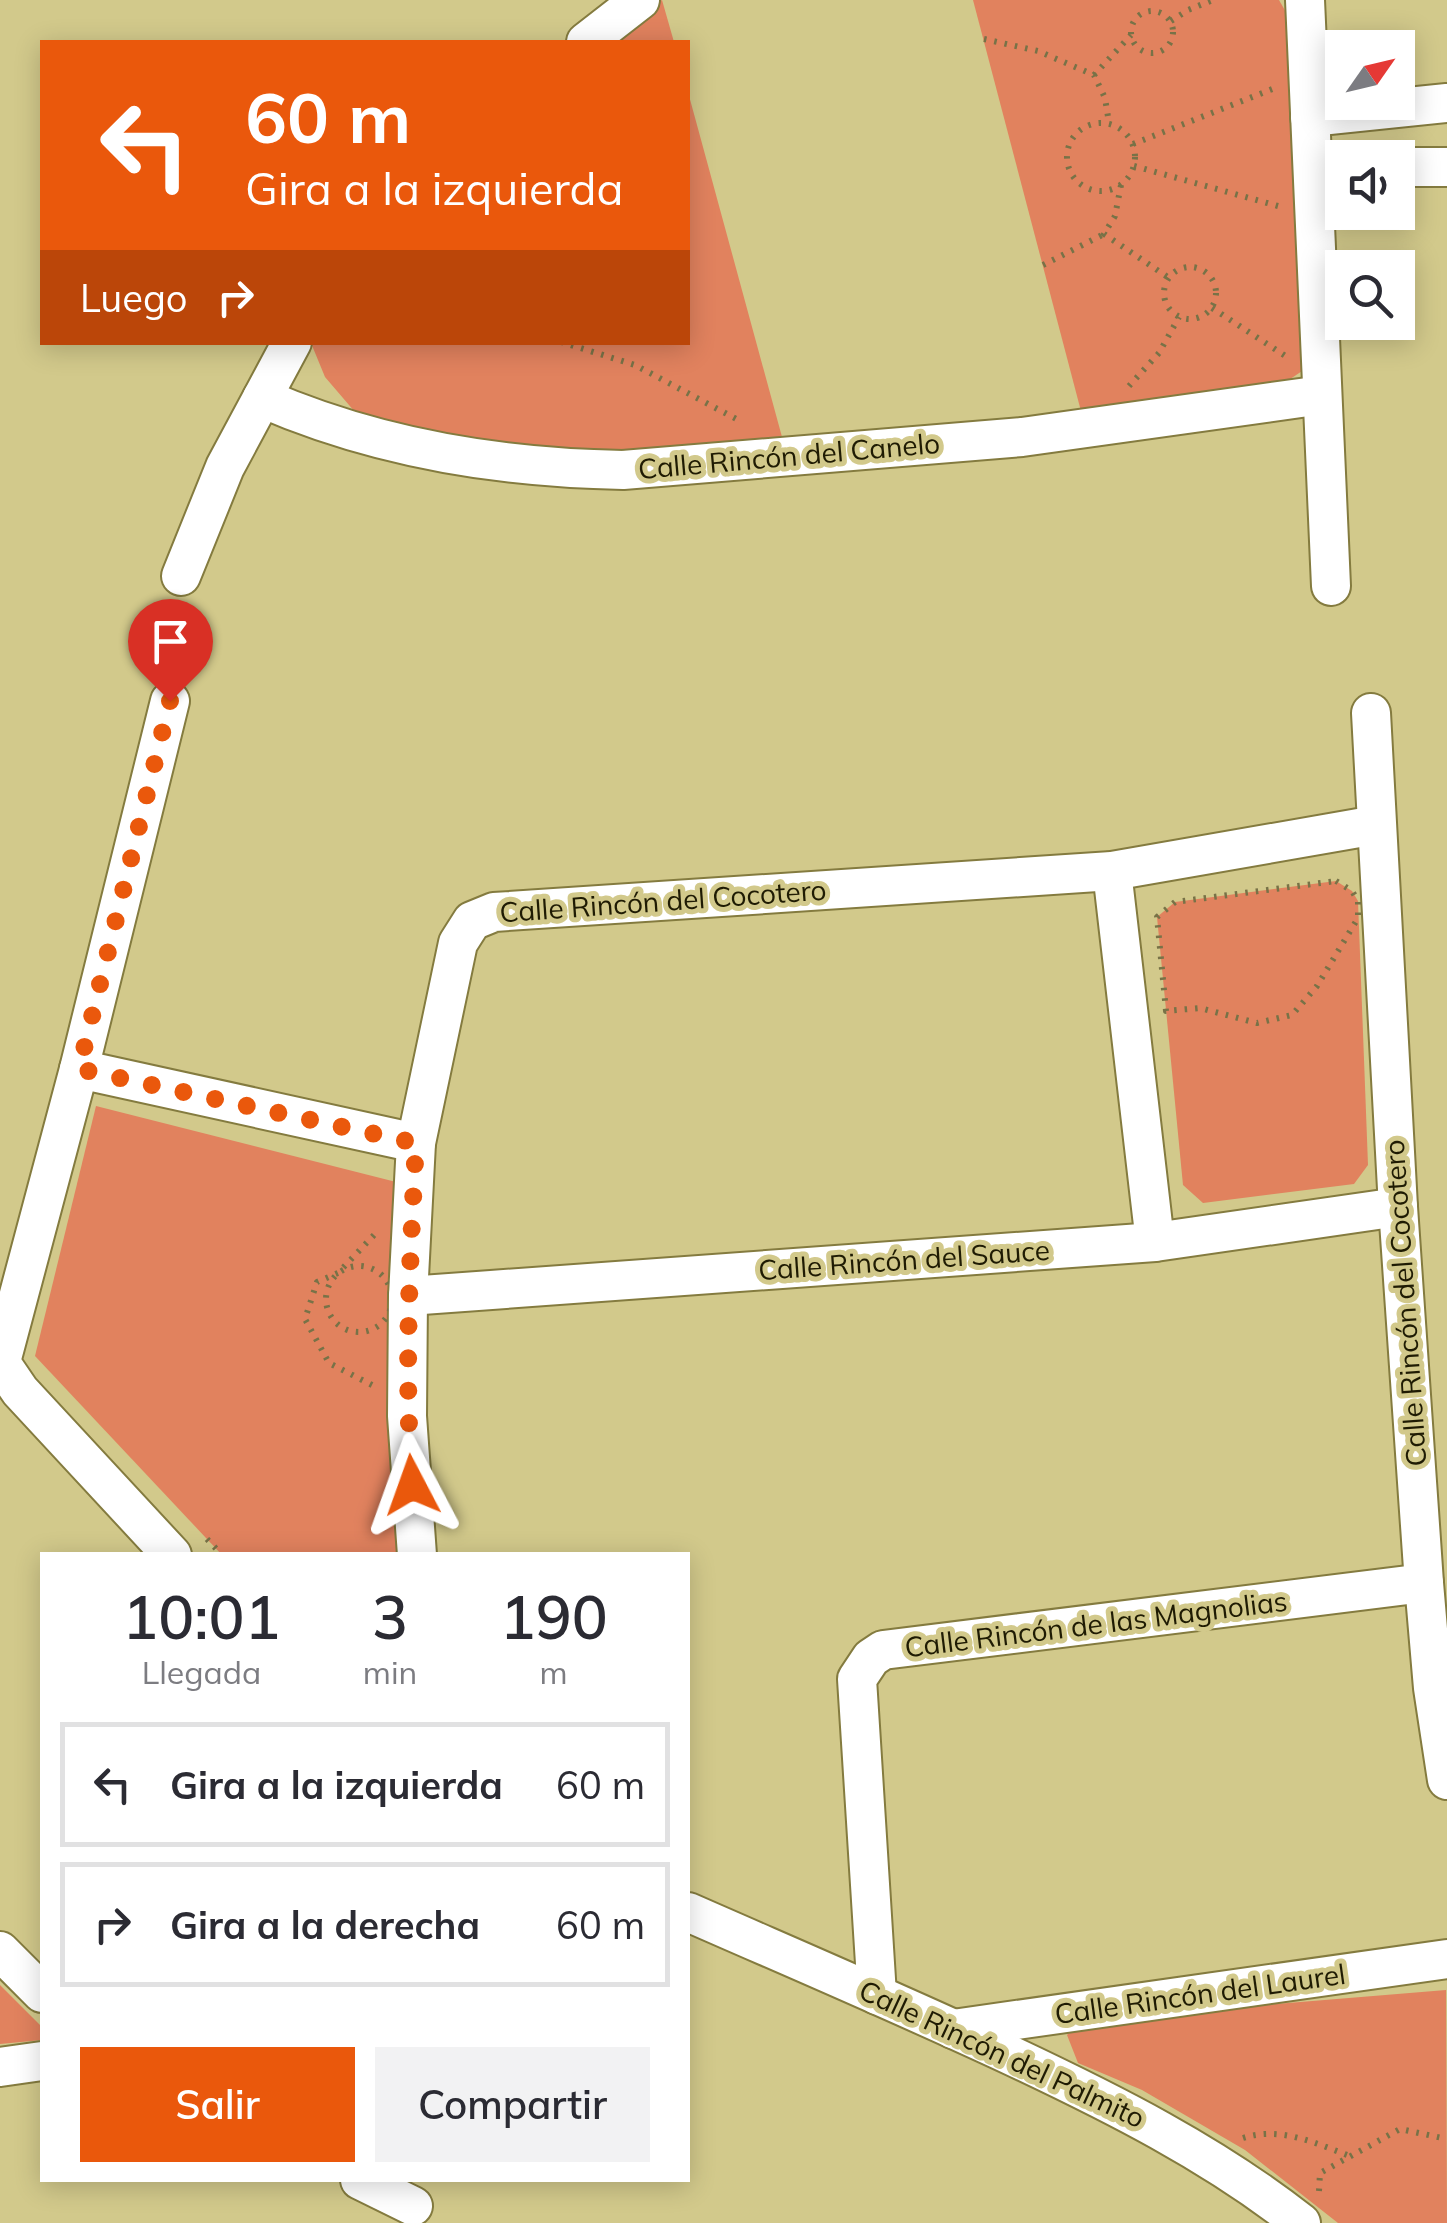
<!DOCTYPE html>
<html lang="es">
<head>
<meta charset="utf-8">
<style>
	:root { --surface:#fff; --page:#f2f2f3; --text:#2b2b33; --muted:#7c7c81; --line:#e1e1e2; --accent:#ea580c }
	body { margin:0; font-family:Mulish,sans-serif; background:var(--page); color:var(--text); height:100vh; display:flex; flex-direction:column; font-size:38px; white-space:nowrap }
	* { box-sizing:border-box; margin:0 }
	p { font-size:32px; color:var(--muted) }
	.icon { flex:none; width:55px; height:55px; fill:none; stroke:currentColor; stroke-width:2; stroke-linecap:round; stroke-linejoin:round }
	.map { position:relative; flex:1; overflow:hidden }
	.side { position:absolute; left:40px; top:1552px; width:650px; height:630px; display:flex; flex-direction:column; background:var(--surface); border-radius:0px; box-shadow:0 5px 25px #0003 }
	.side>* { flex:none }
	.hud { position:absolute; left:40px; top:40px; width:650px; height:305px; border-radius:0px; box-shadow:0 5px 25px #0003; background:#ea580c; color:#fff; overflow:hidden }
	.needle { width:65px; rotate:56deg }
	.buttons { position:absolute; left:1325px; top:30px; display:grid; gap:20px }
	.buttons a { display:grid; place-items:center; width:90px; height:90px; border-radius:0px; background:var(--surface); box-shadow:0 5px 25px #0003; font-size:50px }
	.pin { position:absolute; display:grid; place-items:center; width:85px; height:85px; color:#fff; margin:-102px -42px; border-radius:50% 50% 50% 0; rotate:-45deg; box-shadow:0 0 10px #0007 }
	.pin .icon { rotate:45deg }
	.me { position:absolute; width:110px; margin:-55px; rotate:356deg; stroke-linejoin:round; filter:drop-shadow(0 0 8px #0008) }
	.turn { display:flex; align-items:center; gap:35px; height:210px; padding:0 40px; font-size:45px }
	.turn .icon { width:130px; height:130px; stroke-width:2.5 }
	.turn b { display:block; font-size:70px; line-height:85px }
	.then { display:flex; align-items:center; height:95px; padding:0 40px; background:#0003; gap:20px; font-size:38px }
	.eta { display:flex; justify-content:space-evenly; align-items:center; height:170px; text-align:center }
	.eta b { font-size:60px; font-weight:600; line-height:70px }
	.action { display:flex; gap:20px; margin-top:auto; padding:20px 40px }
	.action a { flex:1; height:115px; border-radius:0px; background:var(--accent); color:#fff; font-size:40px; font-weight:600; line-height:115px; text-align:center }
	.action a+a { background:var(--page); color:var(--text) }
	ul { padding:0; list-style:none }
	li { display:flex; align-items:center; gap:30px; height:125px; margin:0 20px 15px; padding:0 20px; border:5px solid var(--line); border-radius:0px }
	li div { flex:1 }
	li b { display:block; font-size:38px }
	li em { font-style:normal }
	.map>svg:first-child { display:block }
	.green { fill:#e1825e }
	.lines { fill:none; stroke-linecap:round; stroke-linejoin:round }
	.street-casing { stroke:#847b3f; stroke-width:42 }
	.path { stroke:#787247; stroke-width:6; stroke-dasharray:2.5 8; stroke-linecap:butt }
	.street { stroke:#fff; stroke-width:38 }
	.route { stroke:#ea580c; stroke-width:18; stroke-dasharray:0 32.4 }
	.labels { text-anchor:middle; stroke-width:10; stroke-linejoin:round; paint-order:stroke }
	.street-label { font-size:28px; fill:#1f1b03; stroke:#d2c98b }
</style>
</head>
<body>
<div class="map">
<svg width="1447" height="2223" viewBox="0 0 1447 2223">
	<rect width="100%" height="100%" fill="#d2c98b"/>
	<!-- green -->
	<g class="green">
		<polygon points="662,0 674,42 591,42"/>
		<polygon points="973,0 1279,0 1287,14 1305,369 1274,390 1082,415"/>
		<polygon points="688,92 785,448 656,469 414,430 355,412 325,377 311,343 688,342"/>
		<polygon points="1336,881 1352,891 1358,901 1368,1165 1354,1184 1203,1203 1183,1185 1157,917 1175,902"/>
		<polygon points="96,1106 404,1184 409,1555 222,1555 35,1356"/>
		<polygon points="0,1985 42,2027 42,2040 0,2044"/>
		<polygon points="1446,1990 1447,2223 1338,2223 1245,2150 1142,2090 1078,2063 1067,2035 1081,2020"/>
	</g>
	<g class="lines">
		<!-- street casing -->
		<g class="street-casing">
			<g id="street">
				<polyline points="1305,0 1331,586"/>
				<polyline points="586,42 640,0"/>
				<polyline points="1310,117 1447,103"/>
				<polyline points="1398,167 1447,167"/>
				<path d="M262,398C377,448 499,468 623,470L1022,437L1322,395"/>
				<polyline points="181,576 225,467 292,342"/>
				<polyline points="170,701 79,1069 2,1358 3,1366 20,1391 172,1555"/>
				<polyline points="1371,713 1398,1207 1424,1583 1433,1688 1447,1780"/>
				<polyline points="1112,871 1155,1242"/>
				<polyline points="79,1069 416,1143"/>
				<polyline points="408,1296 1155,1242 1398,1207"/>
				<polyline points="417,1555 407,1416 408,1296 416,1143 458,943 472,921 494,912 1112,871 1376,825"/>
				<path d="M688,1912C795,1959 903,2005 1010,2055C1112,2103 1212,2153 1301,2223"/>
				<polyline points="0,1951 42,1993"/>
				<polyline points="877,1995 857,1679 871,1658 883,1650 1424,1583"/>
				<polyline points="953,2029 1447,1959"/>
				<polyline points="0,2067 42,2061"/>
				<polyline points="360,2180 413,2206"/>
			</g>
		</g>
		<!-- path -->
		<g class="path">
			<circle cx="1152" cy="32" r="21"/>
			<polyline points="1171,21 1188,10 1213,0"/>
			<polyline points="984,39 1038,51 1094,75 1105,98 1109,123"/>
			<polyline points="1094,75 1131,35"/>
			<circle cx="1101" cy="157" r="34"/>
			<polyline points="1133,144 1275,88"/>
			<polyline points="1134,166 1278,206"/>
			<polyline points="1121,185 1115,216 1104,234 1169,278"/>
			<polyline points="1043,265 1104,234"/>
			<circle cx="1190" cy="293" r="26"/>
			<polyline points="1212,308 1287,357"/>
			<polyline points="561,342 635,365 742,422"/>
			<polyline points="1129,386 1159,353 1179,317"/>
			<polygon points="1336,881 1352,891 1358,901 1358,918 1317,986 1292,1015 1257,1023 1200,1008 1166,1011 1157,917 1175,902"/>
			<circle cx="359" cy="1299" r="33"/>
			<polyline points="372,1385 329,1363 305,1319 317,1282 338,1273 374,1235"/>
			<polyline points="207,1539 222,1555"/>
			<path d="M1243,2138C1280,2126 1315,2143 1350,2156"/>
			<polyline points="1319,2191 1320,2173 1400,2129 1447,2139"/>
		</g>
		<!-- street -->
		<use href="#street" class="street"/>
	</g>
	<g class="lines">
		<!-- route -->
		<path class="route" d="M170,701L79,1069L416,1143C410,1257 404,1371 412,1485"/>
	</g>
	<g class="labels">
		<!-- street labels -->
		<g class="street-label">
			<text transform="translate(789 456) rotate(-5)" y="10">Calle Rincón del Canelo</text>
			<text transform="translate(663 901) rotate(-4)" y="10">Calle Rincón del Cocotero</text>
			<text transform="translate(904 1260) rotate(-4)" y="10">Calle Rincón del Sauce</text>
			<text transform="translate(1405 1303) rotate(-94)" y="10">Calle Rincón del Cocotero</text>
			<text transform="translate(1096 1624) rotate(-7)" y="10">Calle Rincón de las Magnolias</text>
			<text transform="translate(1200 1994) rotate(-8)" y="10">Calle Rincón del Laurel</text>
			<text transform="translate(1002 2054) rotate(25)" y="10">Calle Rincón del Palmito</text>
		</g>
	</g>
</svg>
<div class="buttons">
<a><svg class="needle" viewBox="-14 -14 28 28"><path d="M0-13l5 13h-10z" fill="#e53935"/><path d="M0 13l5-13h-10z" fill="#7c7c81"/></svg></a>
<a><svg class="icon" aria-label="sound" viewBox="0 0 24 24"><path d="M4 9h4l5-4v14l-5-4H4zM17 9q2 3 0 6"/></svg></a>
<a><svg class="icon" aria-label="search" viewBox="0 0 24 24"><circle cx="10" cy="10" r="6"/><path d="M15 15l6 6"/></svg></a>
</div>
<div class="pin" style="left:170px;top:701px;background:#d93025"><svg class="icon" aria-label="arrive" viewBox="0 0 24 24"><path d="M6 21V4h12l-3 4 3 4H6"/></svg></div>
<svg class="me" style="left:412px;top:1485px" viewBox="-20 -20 40 40"><path d="M0-17L14 15 0 8-14 15z" fill="#ea580c" stroke="#fff" stroke-width="4"/></svg>
<div class="hud">
<div class="turn"><svg class="icon" aria-label="left" viewBox="0 0 24 24"><path d="M17 20v-9H6M10 6l-5 5 5 5"/></svg><div><b>60 m</b>Gira a la izquierda</div></div>
<div class="then">Luego<svg class="icon" aria-label="right" viewBox="0 0 24 24"><path d="M7 20v-9h11M14 6l5 5-5 5"/></svg></div>
</div>
<section class="side">
<div class="eta">
<div><b>10:01</b><p>Llegada</p></div>
<div><b>3</b><p>min</p></div>
<div><b>190</b><p>m</p></div>
</div>
<ul>
<li><svg class="icon" aria-label="left" viewBox="0 0 24 24"><path d="M17 20v-9H6M10 6l-5 5 5 5"/></svg><div><b>Gira a la izquierda</b></div><em>60 m</em></li>
<li><svg class="icon" aria-label="right" viewBox="0 0 24 24"><path d="M7 20v-9h11M14 6l5 5-5 5"/></svg><div><b>Gira a la derecha</b></div><em>60 m</em></li>
</ul>
<div class="action"><a>Salir</a><a>Compartir</a></div>
</section>
</div>
</body>
</html>
